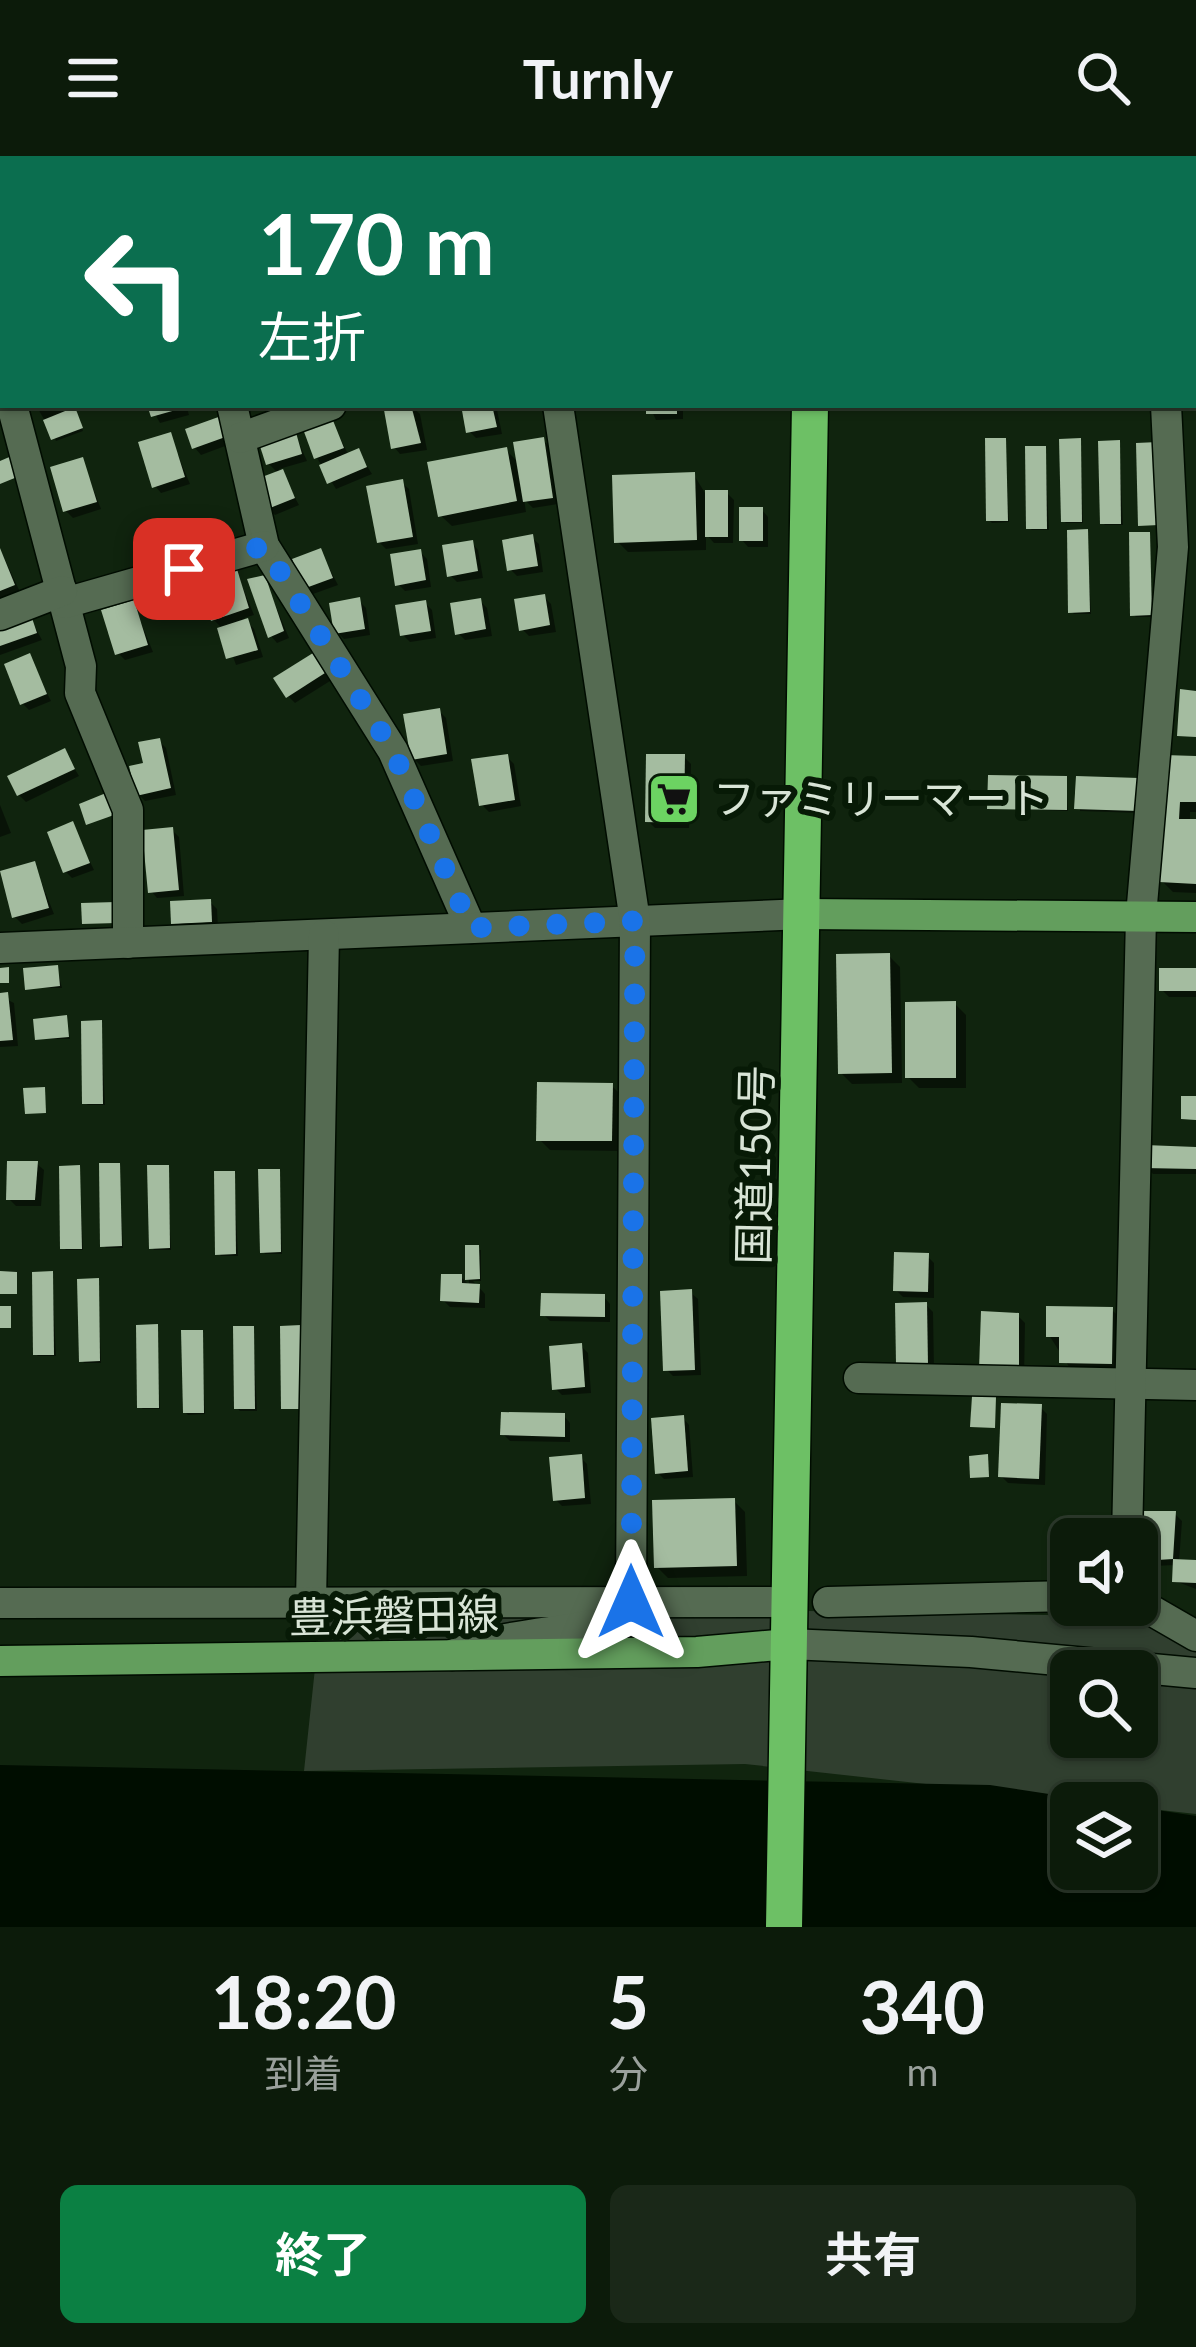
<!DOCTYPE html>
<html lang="ja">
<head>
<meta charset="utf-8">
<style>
	:root { --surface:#0c1b0a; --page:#1a2818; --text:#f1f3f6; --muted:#9aa19c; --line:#2c392b; --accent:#0b8043 }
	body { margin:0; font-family:Lato,"Noto Sans JP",sans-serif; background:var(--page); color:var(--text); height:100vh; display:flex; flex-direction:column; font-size:45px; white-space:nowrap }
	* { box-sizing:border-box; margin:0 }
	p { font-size:39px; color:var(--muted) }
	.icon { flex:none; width:66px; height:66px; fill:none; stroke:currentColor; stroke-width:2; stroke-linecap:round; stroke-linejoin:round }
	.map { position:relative; height:1771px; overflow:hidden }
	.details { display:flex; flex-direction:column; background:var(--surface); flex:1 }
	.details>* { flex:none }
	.hud { position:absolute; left:0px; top:0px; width:1197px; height:252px; box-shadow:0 3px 9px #0004,0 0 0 3px var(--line); background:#0b6e4f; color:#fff; overflow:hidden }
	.buttons { position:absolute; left:1050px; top:1362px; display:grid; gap:24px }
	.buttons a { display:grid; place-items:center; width:108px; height:108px; border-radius:18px; background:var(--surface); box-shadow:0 3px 9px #0004,0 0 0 3px var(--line); font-size:60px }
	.pin { position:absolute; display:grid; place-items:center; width:102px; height:102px; color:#fff; margin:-51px; border-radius:24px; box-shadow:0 6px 18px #0006 }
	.me { position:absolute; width:132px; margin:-66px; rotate:0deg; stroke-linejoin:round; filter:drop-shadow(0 0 9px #0008) }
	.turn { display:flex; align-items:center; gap:42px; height:252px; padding:0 60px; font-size:54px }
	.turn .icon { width:156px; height:156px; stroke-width:2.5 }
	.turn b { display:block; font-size:84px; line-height:102px }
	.eta { display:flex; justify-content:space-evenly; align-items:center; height:204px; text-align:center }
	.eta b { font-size:72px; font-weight:700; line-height:84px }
	.cta { display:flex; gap:24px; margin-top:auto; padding:24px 60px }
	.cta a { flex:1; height:138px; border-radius:18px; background:var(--accent); color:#fff; font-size:48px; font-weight:700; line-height:138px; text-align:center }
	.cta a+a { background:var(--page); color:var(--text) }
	header { display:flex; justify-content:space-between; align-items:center; height:156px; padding:0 60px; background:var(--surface); font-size:54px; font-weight:700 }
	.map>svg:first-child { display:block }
	.green { fill:#303f2f; fill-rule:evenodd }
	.water { fill:#000d00 }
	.shadow { fill:#0007 }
	.building { fill:#a4bca0 }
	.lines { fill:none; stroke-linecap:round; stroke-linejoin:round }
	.minor-casing { stroke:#000c00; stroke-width:33 }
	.major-casing { stroke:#000c00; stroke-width:33 }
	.highway-casing { stroke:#000c00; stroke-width:39 }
	.minor { stroke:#556b52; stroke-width:30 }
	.major { stroke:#639e5d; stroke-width:30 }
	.highway { stroke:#6dc065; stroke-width:36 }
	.route { stroke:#1a73e8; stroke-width:21; stroke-dasharray:0 37.8 }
	.labels { text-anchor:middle; stroke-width:12; stroke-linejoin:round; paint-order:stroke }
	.poi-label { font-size:42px; fill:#d8e4d6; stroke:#071a06; text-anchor:start }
	.street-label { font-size:42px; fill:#d8e4d6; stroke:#071a06 }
</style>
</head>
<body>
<header><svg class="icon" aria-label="menu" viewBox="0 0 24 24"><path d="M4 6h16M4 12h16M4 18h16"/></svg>Turnly<svg class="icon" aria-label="search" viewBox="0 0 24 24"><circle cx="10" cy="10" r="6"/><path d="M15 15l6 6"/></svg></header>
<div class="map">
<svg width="1196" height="1771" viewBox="0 0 1196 1771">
	<rect width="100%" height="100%" fill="#10240e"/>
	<!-- green -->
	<path class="green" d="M322,1447L1163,1461L1196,1474V1658L745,1608L304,1615ZM1071,1515H1137V1581H1071Z"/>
	<!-- water -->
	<polygon class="water" points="0,1609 990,1629 1108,1647 1071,1647 1071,1713 1137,1713 1137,1651 1196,1660 1196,1771 0,1771"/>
	<!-- shadow -->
	<g class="shadow">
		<polygon points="0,0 40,0 41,3 3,3 3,20"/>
		<polygon points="136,0 177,0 172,3"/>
		<polygon points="282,0 318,0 319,3 283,3"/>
		<polygon points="484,0 514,0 515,3 485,3"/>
		<polygon points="36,249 66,249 69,257 77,257 83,275 56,285"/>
		<polygon points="150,249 186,249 189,259 160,267"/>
		<polygon points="464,249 496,249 502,278 476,282 469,275"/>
		<polygon points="649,249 683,249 683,263 656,264"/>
		<polygon points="413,252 420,258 427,294 400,298 394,291 388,256"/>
		<polygon points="223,262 236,286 201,299 195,292"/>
		<polygon points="332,266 349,300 358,296 372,318 336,333 317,302"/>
		<polygon points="294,276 307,305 279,313 299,349 275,359 268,352 279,318 268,307"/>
		<polygon points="170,280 190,328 161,337 155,330"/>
		<polygon points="543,284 550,291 558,348 533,352 524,343 526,356 452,370 440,359 506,294 520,308"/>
		<polygon points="1005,285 1009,366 992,367 989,364"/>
		<polygon points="1080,285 1083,367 1066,367 1064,365"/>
		<polygon points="1119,287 1123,369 1105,369 1103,367"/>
		<polygon points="1045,293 1049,374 1032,374 1029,372"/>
		<polygon points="82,304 101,353 73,362 66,355"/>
		<polygon points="694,319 705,337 727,337 734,344 733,387 714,387 706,378 706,394 628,396 617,385"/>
		<polygon points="402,327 409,333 418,388 386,393 379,386"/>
		<polygon points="762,354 768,361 768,391 748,391 742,384"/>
		<polygon points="1087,376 1091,458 1074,458 1071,455"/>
		<polygon points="1149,379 1153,461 1136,461 1133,458"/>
		<polygon points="532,382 539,388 543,416 517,420 510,413"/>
		<polygon points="472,387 478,394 483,422 457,426 450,419"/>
		<polygon points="0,393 20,436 0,444"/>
		<polygon points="320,395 338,429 313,438 306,431"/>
		<polygon points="420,396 427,403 431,431 405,435 398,428"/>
		<polygon points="235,413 254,459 244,462 254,473 263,501 236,509 223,473 213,463"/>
		<polygon points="264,422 289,482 277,487 271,480"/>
		<polygon points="544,441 551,448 556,476 529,480 522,473"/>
		<polygon points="359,445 366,452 370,479 344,483 337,476"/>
		<polygon points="480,445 487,452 492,480 465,484 458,477"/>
		<polygon points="133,447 153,496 125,504 118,497"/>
		<polygon points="425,447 432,454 436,482 410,486 403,479"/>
		<polygon points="29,460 42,484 0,499 0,470"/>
		<polygon points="29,501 51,545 29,554 22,547"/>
		<polygon points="319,508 330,525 295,547 288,540"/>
		<polygon points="439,555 446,562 453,605 421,610 414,603"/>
		<polygon points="159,585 166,592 176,639 145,645 138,638"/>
		<polygon points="64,595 79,620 26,646 19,639"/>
		<polygon points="507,601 514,608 521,650 489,656 482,649"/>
		<polygon points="684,601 691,608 689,672 655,672 648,665"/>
		<polygon points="1167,602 1196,603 1196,656 1190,656 1190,666 1196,666 1196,737 1173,736 1162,725"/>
		<polygon points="1066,623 1068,655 990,652"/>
		<polygon points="1079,623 1140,657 1080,655"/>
		<polygon points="0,649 11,677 0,681"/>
		<polygon points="72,669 94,714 72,722 66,716"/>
		<polygon points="172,674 179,681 184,740 157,742 151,735"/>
		<polygon points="34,708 54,758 22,768 15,761"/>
		<polygon points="210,746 217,753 218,772 181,774 174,767"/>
		<polygon points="889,800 900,811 902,927 852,928 841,917"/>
		<polygon points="57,812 62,832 28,832"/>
		<polygon points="1196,815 1196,841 1169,841 1162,834"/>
		<polygon points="0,840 14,847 18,890 0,891"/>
		<polygon points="955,848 966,859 966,932 919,932 908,921"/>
		<polygon points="66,862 70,883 38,883"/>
		<polygon points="101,867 105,949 88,949 85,947"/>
		<polygon points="612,930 623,941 622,995 550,994 539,983"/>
		<polygon points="1196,994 1196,1018 1153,1018 1146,1011"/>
		<polygon points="37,1008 44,1014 41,1050 16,1050 9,1043"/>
		<polygon points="119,1010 123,1092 106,1092 103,1089"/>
		<polygon points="79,1012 83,1094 66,1094 63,1092"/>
		<polygon points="167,1012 171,1094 154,1094 152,1091"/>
		<polygon points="279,1016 282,1098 265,1098 263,1095"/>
		<polygon points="234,1018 238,1100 221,1100 218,1097"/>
		<polygon points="468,1092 481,1094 481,1125 473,1125 485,1138 485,1152 450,1151 443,1144 461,1121 469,1129"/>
		<polygon points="927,1100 934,1107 934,1142 903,1141 896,1134"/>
		<polygon points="52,1118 56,1200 38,1200 36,1198"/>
		<polygon points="98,1125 101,1207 84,1207 82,1204"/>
		<polygon points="691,1137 698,1143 701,1219 673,1220 666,1213"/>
		<polygon points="604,1141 610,1148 610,1166 550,1165 543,1158"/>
		<polygon points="926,1149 933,1156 934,1214 899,1207"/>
		<polygon points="1112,1154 1123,1165 1122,1217 1073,1217 1049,1179"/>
		<polygon points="1018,1160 1025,1167 1024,1221 989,1220"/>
		<polygon points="156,1171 160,1253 143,1253 140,1251"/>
		<polygon points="253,1173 257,1255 240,1255 237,1252"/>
		<polygon points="201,1177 205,1258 188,1259 185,1256"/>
		<polygon points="581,1190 588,1197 591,1237 562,1239 555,1232"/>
		<polygon points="1040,1251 1047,1258 1045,1329 1008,1327 1001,1320"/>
		<polygon points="564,1260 570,1267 570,1286 510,1285 503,1278"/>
		<polygon points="683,1262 689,1269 693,1321 664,1323 658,1317"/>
		<polygon points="580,1301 587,1308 591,1348 562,1350 555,1343"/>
		<polygon points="734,1345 745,1356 747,1420 668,1422 657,1411"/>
		<polygon points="1175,1358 1182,1365 1179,1406 1196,1407 1196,1433 1175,1425 1176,1409 1152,1410 1145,1403"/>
	</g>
	<!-- building -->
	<g class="building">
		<polygon points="147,249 190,249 190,250 151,261"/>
		<polygon points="411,249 421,287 391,293 384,254"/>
		<polygon points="461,249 492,249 497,271 466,277"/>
		<rect x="646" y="249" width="31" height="9"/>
		<polygon points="75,251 83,272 51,284 43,264"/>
		<polygon points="224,259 231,279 192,293 185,273"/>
		<polygon points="332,262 344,292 314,303 303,273"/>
		<polygon points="295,273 302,298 266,309 258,284"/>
		<polygon points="171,276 185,321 152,332 138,286"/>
		<polygon points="544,281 553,342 523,346 513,286"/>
		<polygon points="985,282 1006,282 1008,365 986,365"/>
		<polygon points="1081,282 1082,366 1061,366 1059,283"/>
		<polygon points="1120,284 1121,368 1100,368 1098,285"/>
		<polygon points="1158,286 1159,369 1138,370 1136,287"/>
		<polygon points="1025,290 1046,290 1047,373 1026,373"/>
		<polygon points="507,291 517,345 438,361 427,306"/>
		<polygon points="359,292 367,311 327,328 319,309"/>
		<polygon points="14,299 22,319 0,328 0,305"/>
		<polygon points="83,301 97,346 63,356 50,311"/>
		<polygon points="283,313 295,342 265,354 254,324"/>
		<polygon points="695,316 697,384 614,387 612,319"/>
		<polygon points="403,323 413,381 377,387 366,330"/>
		<rect x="705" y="334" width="23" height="47"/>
		<rect x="739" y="351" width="24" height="34"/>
		<polygon points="1088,373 1090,456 1068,457 1067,374"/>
		<polygon points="1129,376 1150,376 1152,459 1130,460"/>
		<polygon points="533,378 538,410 507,415 502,384"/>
		<polygon points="473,384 478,415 447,421 442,389"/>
		<polygon points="0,392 15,429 0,435"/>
		<polygon points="321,392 333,422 303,433 292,403"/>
		<polygon points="421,393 426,424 395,430 390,398"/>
		<polygon points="236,410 249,452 211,465 197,422"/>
		<polygon points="265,419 284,475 268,482 247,423"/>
		<polygon points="545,438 550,469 519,475 514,443"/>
		<polygon points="360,441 365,473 334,478 329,447"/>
		<polygon points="481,442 486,473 455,479 450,447"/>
		<polygon points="134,444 148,489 115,499 101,454"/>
		<polygon points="426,444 431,475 400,480 395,449"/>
		<polygon points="30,456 37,477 0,490 0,467"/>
		<polygon points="248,462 258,494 226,503 217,472"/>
		<polygon points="30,497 47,538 20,549 4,508"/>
		<polygon points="313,497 325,517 286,542 273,522"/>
		<polygon points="1180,533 1196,535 1196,581 1177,580"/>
		<polygon points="440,552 447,598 411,604 403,558"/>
		<polygon points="160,582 171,632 136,640 129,610 143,607 138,586"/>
		<polygon points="65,592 75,613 17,640 7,620"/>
		<polygon points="508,598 515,644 479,650 471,603"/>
		<polygon points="646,598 685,598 684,667 645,666"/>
		<polygon points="1164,599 1196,600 1196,646 1180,646 1179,663 1196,663 1196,728 1159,726"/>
		<polygon points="988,619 1067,620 1067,654 987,653"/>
		<polygon points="1076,620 1139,622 1138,655 1074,653"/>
		<polygon points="106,637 114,659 86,669 79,648"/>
		<polygon points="73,665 90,707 63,717 47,676"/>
		<polygon points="173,671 179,734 148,737 142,674"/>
		<polygon points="35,705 49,752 12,762 0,715"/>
		<polygon points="211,743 212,766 171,768 170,745"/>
		<polygon points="116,746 117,767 82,768 81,747"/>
		<polygon points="890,797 892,917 838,918 836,798"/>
		<polygon points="58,809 60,830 25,834 23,812"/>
		<polygon points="9,811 9,827 0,827 0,812"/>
		<rect x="1159" y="812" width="37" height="23"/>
		<polygon points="8,836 13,884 0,885 0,837"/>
		<polygon points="956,845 956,922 905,922 905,846"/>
		<polygon points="67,859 69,881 35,884 33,863"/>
		<polygon points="102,864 103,948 82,948 81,865"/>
		<polygon points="537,926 613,927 612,985 536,985"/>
		<polygon points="45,931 46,957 25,958 23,932"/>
		<polygon points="1181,940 1196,940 1196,964 1181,963"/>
		<polygon points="1145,989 1196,991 1196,1013 1143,1012"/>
		<polygon points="7,1005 38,1005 35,1044 6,1044"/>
		<polygon points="99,1007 120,1007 122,1090 100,1091"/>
		<polygon points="80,1009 82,1093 60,1093 59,1010"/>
		<polygon points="147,1009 169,1009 170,1092 149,1093"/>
		<polygon points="258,1013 280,1013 281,1096 260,1097"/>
		<polygon points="214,1015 235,1015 236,1098 215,1099"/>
		<polygon points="465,1089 479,1089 480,1123 465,1124"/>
		<polygon points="894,1096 929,1097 928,1136 893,1135"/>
		<polygon points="0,1115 17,1116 17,1138 0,1138"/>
		<polygon points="53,1115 54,1199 33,1199 32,1116"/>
		<polygon points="441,1118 462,1118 462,1127 480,1128 479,1147 440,1145"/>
		<polygon points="99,1122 100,1205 79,1206 77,1123"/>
		<polygon points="692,1133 695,1214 663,1215 660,1135"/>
		<polygon points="541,1137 605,1138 605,1161 540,1160"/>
		<polygon points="927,1146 928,1209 896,1208 895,1147"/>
		<rect x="0" y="1150" width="11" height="22"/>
		<polygon points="1046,1150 1113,1151 1112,1208 1059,1207 1059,1181 1046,1181"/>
		<polygon points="981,1155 1019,1157 1019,1216 979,1214"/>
		<polygon points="158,1168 159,1252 137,1252 136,1169"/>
		<polygon points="301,1169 302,1253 281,1253 280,1170"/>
		<polygon points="233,1170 254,1170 255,1253 234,1253"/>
		<polygon points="181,1174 203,1174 204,1257 183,1257"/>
		<polygon points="582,1187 585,1231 552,1234 549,1190"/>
		<polygon points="972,1240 996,1241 995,1272 970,1271"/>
		<polygon points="1001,1247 1042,1248 1039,1323 998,1321"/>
		<polygon points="501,1256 565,1257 565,1281 500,1279"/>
		<polygon points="684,1259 688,1315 655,1318 651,1262"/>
		<polygon points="582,1298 585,1342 553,1345 549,1301"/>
		<polygon points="988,1298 989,1321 970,1322 969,1300"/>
		<polygon points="735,1342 737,1410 654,1412 652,1344"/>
		<polygon points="1143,1355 1176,1355 1173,1403 1196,1404 1196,1427 1172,1426 1173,1403 1142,1405"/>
	</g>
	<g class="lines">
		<!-- minor casing -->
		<g class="minor-casing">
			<g id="minor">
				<polyline points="115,0 117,3"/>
				<polyline points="465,0 467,3"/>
				<polyline points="256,3 257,0"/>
				<polyline points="1153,3 1153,0"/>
				<polyline points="0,52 3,59"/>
				<polyline points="0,206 3,217"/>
				<polyline points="1194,213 1196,213"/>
				<polyline points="12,249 81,510 80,537 128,654 128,787"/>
				<polyline points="232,249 264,390 393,595 471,772"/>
				<polyline points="240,282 331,249"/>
				<polyline points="65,447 264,390"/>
				<polyline points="0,459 62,435"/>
				<polyline points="0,792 804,758"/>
				<polyline points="859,1222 1196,1229"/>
				<polyline points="1127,1383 1141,760 1173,391 1166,249"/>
				<polyline points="311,1446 324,779"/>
				<polyline points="828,1446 1071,1440"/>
				<polyline points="1137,1446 1196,1480"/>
				<polyline points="0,1447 770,1446"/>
				<polyline points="789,1488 971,1496 1196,1517"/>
				<path d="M452,1499C507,1475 565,1479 623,1462L631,1446L635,765L558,249"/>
			</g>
		</g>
		<!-- major casing -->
		<g class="major-casing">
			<g id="major">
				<polyline points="804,758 1196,761"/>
				<polyline points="0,1505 697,1496 789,1488"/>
			</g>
		</g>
		<!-- highway casing -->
		<g class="highway-casing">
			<g id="highway">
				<polyline points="813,3 813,0"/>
				<polyline points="784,1771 810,249"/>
			</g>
		</g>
		<!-- minor -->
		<use href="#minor" class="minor"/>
		<!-- major -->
		<use href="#major" class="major"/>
		<!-- highway -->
		<use href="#highway" class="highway"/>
	</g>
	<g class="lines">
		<!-- route -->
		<polyline class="route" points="184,413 264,390 393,595 471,772 635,765 631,1446"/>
	</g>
	<!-- icons -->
	<defs>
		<g id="supermarket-square" transform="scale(2.7)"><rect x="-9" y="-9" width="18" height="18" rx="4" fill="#6cd362" stroke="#071a06"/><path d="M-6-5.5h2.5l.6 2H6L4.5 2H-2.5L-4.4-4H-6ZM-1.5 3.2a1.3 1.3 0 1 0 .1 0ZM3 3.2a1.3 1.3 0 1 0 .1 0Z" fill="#111"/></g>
	</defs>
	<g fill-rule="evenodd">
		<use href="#supermarket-square" x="674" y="643"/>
	</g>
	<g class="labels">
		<!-- poi labels -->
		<g class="poi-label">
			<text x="713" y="658">ファミリーマート</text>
		</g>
		<!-- street labels -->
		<g class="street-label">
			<text transform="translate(755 1009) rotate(-89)" y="15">国道150号</text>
			<text transform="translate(394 1460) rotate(-1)" y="15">豊浜磐田線</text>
		</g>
	</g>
</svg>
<div class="buttons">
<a><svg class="icon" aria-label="sound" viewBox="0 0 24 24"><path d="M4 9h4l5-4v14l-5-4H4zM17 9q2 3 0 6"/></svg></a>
<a><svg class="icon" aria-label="search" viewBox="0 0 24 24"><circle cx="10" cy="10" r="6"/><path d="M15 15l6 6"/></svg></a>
<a><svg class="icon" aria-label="layers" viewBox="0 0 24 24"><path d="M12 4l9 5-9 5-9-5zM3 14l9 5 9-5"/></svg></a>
</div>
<div class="pin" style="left:184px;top:413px;background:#d93025"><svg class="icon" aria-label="arrive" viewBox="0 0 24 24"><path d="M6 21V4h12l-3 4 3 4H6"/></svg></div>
<svg class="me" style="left:631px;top:1446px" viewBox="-20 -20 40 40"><path d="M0-17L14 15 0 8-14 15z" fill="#1a73e8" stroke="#fff" stroke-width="4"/></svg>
<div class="hud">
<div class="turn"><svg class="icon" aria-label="left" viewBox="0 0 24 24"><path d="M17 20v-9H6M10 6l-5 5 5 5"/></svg><div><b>170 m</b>左折</div></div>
</div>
</div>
<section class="details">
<div class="eta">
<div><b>18:20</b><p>到着</p></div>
<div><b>5</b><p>分</p></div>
<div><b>340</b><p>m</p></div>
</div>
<div class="cta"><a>終了</a><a>共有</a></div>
</section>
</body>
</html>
